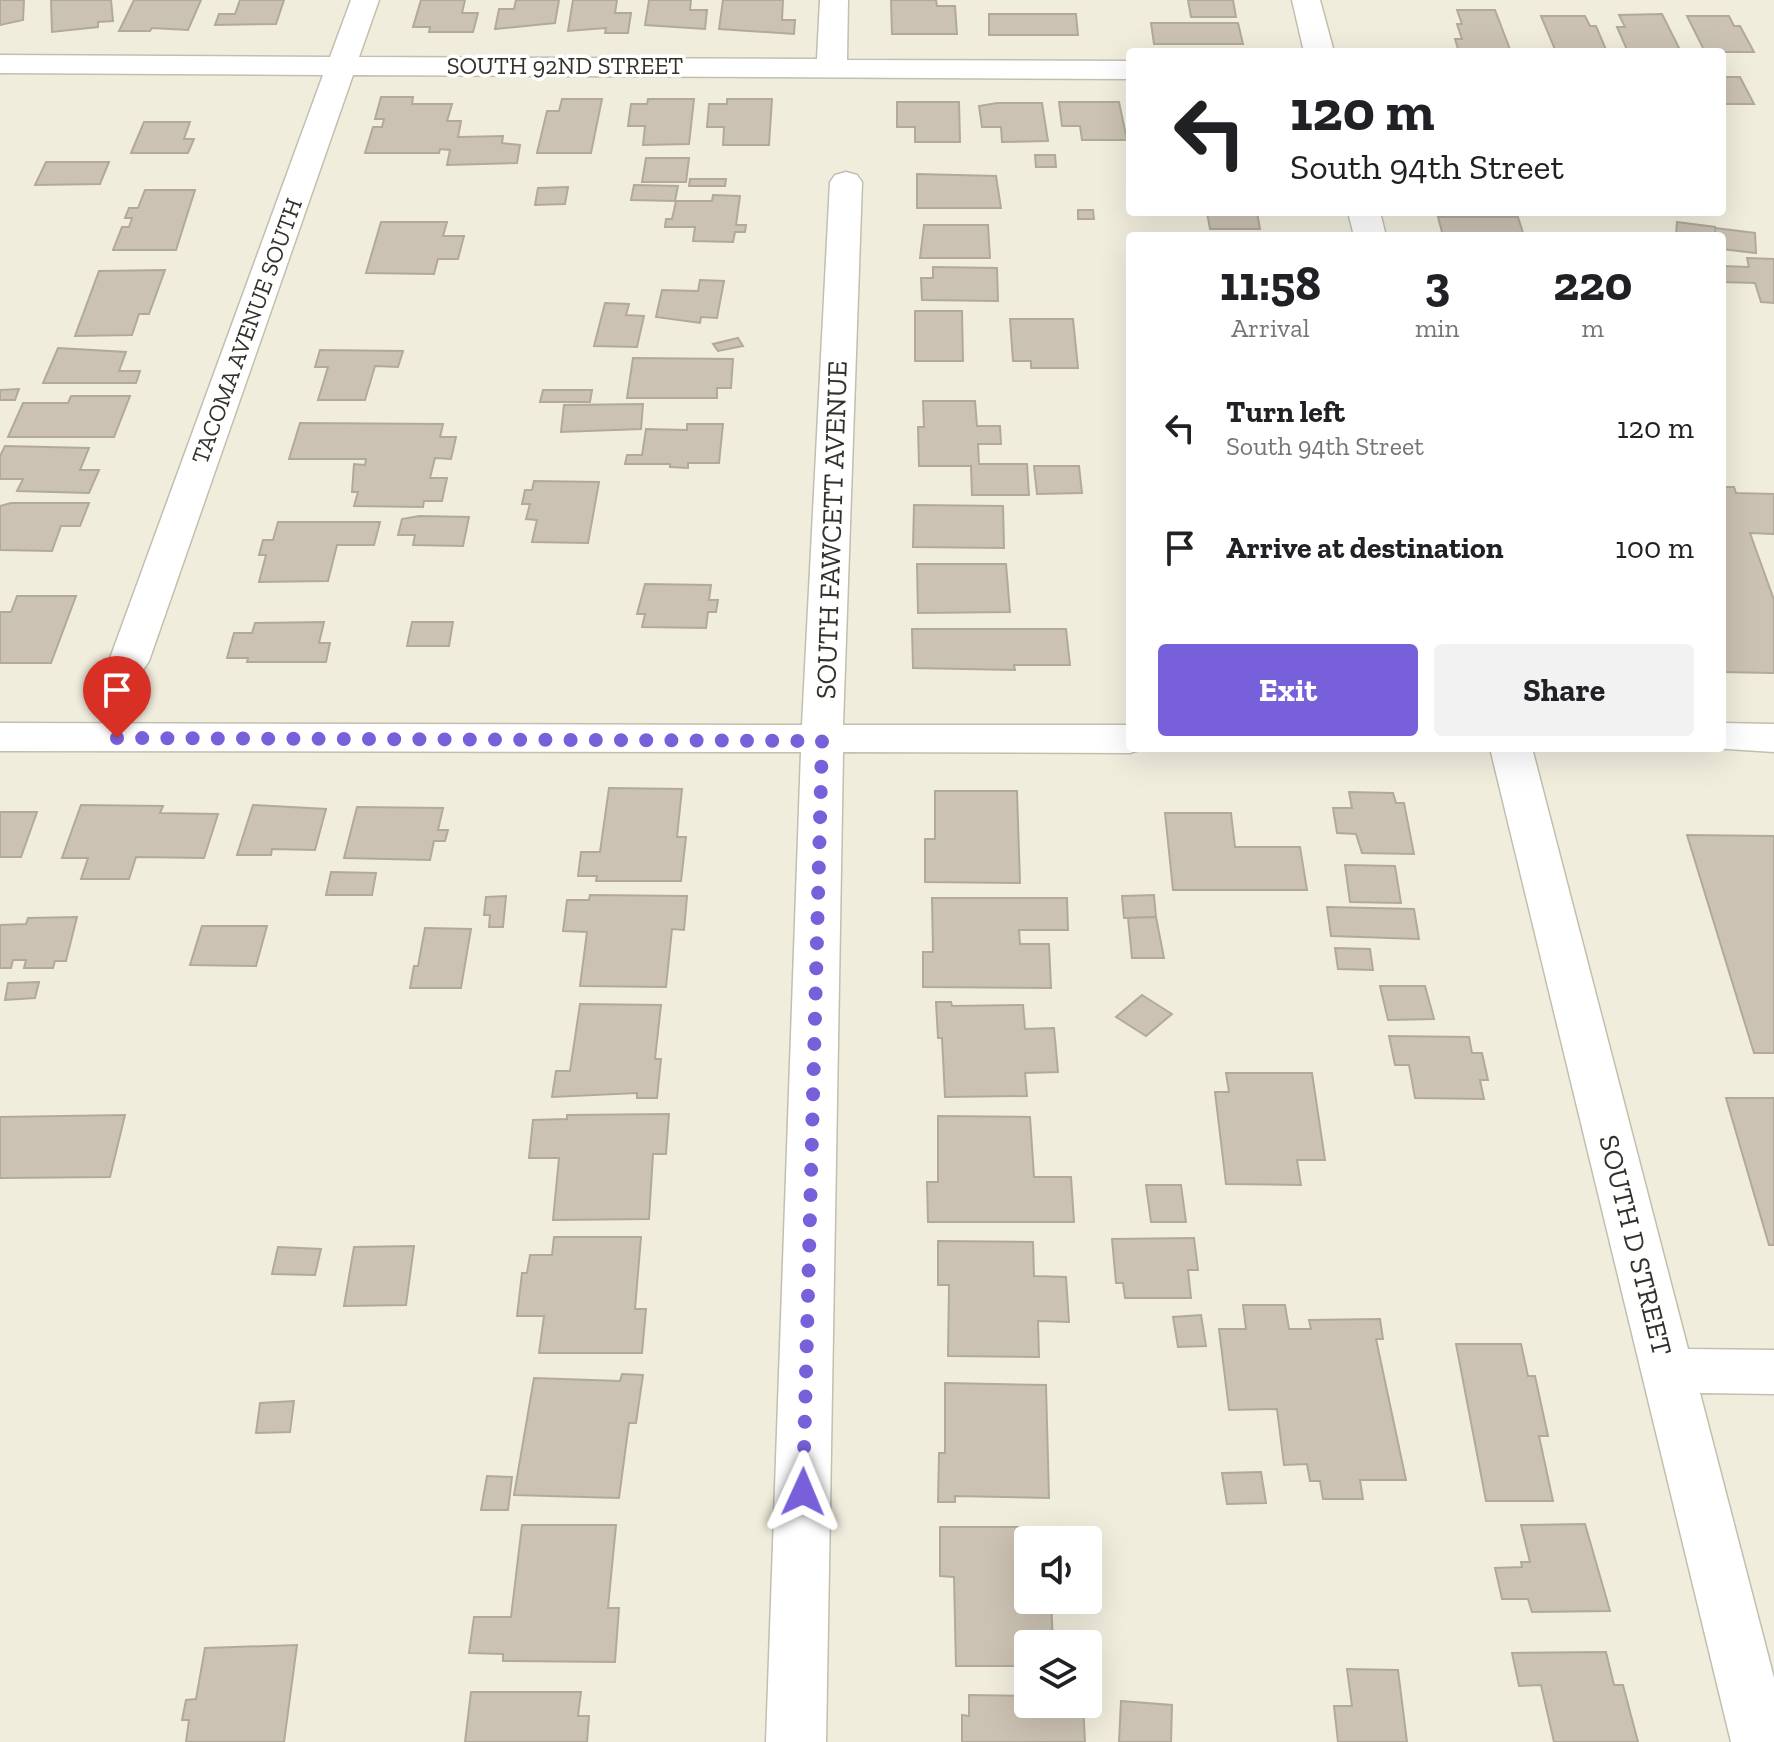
<!DOCTYPE html>
<html lang="en">
<head>
<meta charset="utf-8">
<style>
	:root { --surface:#fff; --page:#f2f2f2; --text:#202124; --muted:#757577; --accent:#7960db }
	body { margin:0; font-family:"Zilla Slab",serif; background:var(--page); color:var(--text); height:100vh; display:flex; flex-direction:column; font-size:30px; white-space:nowrap }
	* { box-sizing:border-box; margin:0 }
	p { font-size:26px; color:var(--muted) }
	.icon { flex:none; width:44px; height:44px; fill:none; stroke:currentColor; stroke-width:2; stroke-linecap:round; stroke-linejoin:round }
	.map { position:relative; flex:1; overflow:hidden }
	.sheet { position:absolute; left:1126px; top:232px; width:600px; height:520px; display:flex; flex-direction:column; background:var(--surface); border-radius:8px; box-shadow:0 8px 32px #0002 }
	.sheet>* { flex:none }
	.guide { position:absolute; left:1126px; top:48px; width:600px; height:168px; border-radius:8px; box-shadow:0 8px 32px #0002; background:#fff; color:var(--text); overflow:hidden }
	.controls { position:absolute; left:1014px; top:1526px; display:grid; gap:16px }
	.controls a { display:grid; place-items:center; width:88px; height:88px; border-radius:8px; background:var(--surface); box-shadow:0 8px 32px #0002; font-size:40px }
	.pin { position:absolute; display:grid; place-items:center; width:68px; height:68px; color:#fff; margin:-82px -34px; border-radius:50% 50% 50% 0; rotate:-45deg; box-shadow:0 0 8px #0007 }
	.pin .icon { rotate:45deg }
	.me { position:absolute; width:88px; margin:-44px; rotate:1deg; stroke-linejoin:round; filter:drop-shadow(0 0 6px #0008) }
	.turn { display:flex; align-items:center; gap:28px; height:168px; padding:0 32px; font-size:36px }
	.turn .icon { width:104px; height:104px; stroke-width:2.5 }
	.turn b { display:block; font-size:56px; line-height:68px }
	.eta { display:flex; justify-content:space-evenly; align-items:center; height:136px; text-align:center }
	.eta b { font-size:48px; font-weight:800; line-height:56px }
	.cta { display:flex; gap:16px; margin-top:auto; padding:16px 32px }
	.cta a { flex:1; height:92px; border-radius:8px; background:var(--accent); color:#fff; font-size:32px; font-weight:800; line-height:92px; text-align:center }
	.cta a+a { background:var(--page); color:var(--text) }
	ul { padding:0; list-style:none }
	li { display:flex; align-items:center; gap:24px; height:120px; padding:0 32px }
	li div { flex:1 }
	li b { display:block; font-size:30px }
	li em { font-style:normal }
	.map>svg:first-child { display:block }
	.building { fill:#cbc2b3; stroke:#b2a99b; stroke-width:2 }
	.lines { fill:none; stroke-linecap:round; stroke-linejoin:round }
	.minor-casing { stroke:#c2bfaf; stroke-width:3 }
	.minor { fill:#fff; fill-rule:evenodd }
	.route { stroke:#7960db; stroke-width:14; stroke-dasharray:0 25.2 }
	.labels { text-anchor:middle; stroke-width:7; stroke-linejoin:round; paint-order:stroke }
	.far-street-label { font-size:24px; fill:#32312a; stroke:#fff }
	.street-label { font-size:28px; fill:#32312a; stroke:#fff }
</style>
</head>
<body>
<div class="map">
<svg width="1774" height="1742" viewBox="0 0 1774 1742">
	<rect width="100%" height="100%" fill="#f0eddd"/>
	<!-- building -->
	<g class="building">
		<polygon points="0,0 24,0 23,20 0,25"/>
		<polygon points="51,0 111,0 113,21 98,22 98,27 52,32"/>
		<polygon points="134,0 201,0 188,30 152,28 150,31 119,31"/>
		<polygon points="240,0 284,0 276,24 215,25 219,14 235,14"/>
		<polygon points="421,0 465,0 462,13 478,13 473,32 429,32 430,27 413,27"/>
		<polygon points="516,0 559,0 555,23 495,29 499,9 514,9"/>
		<polygon points="573,0 617,0 615,13 631,13 628,33 605,33 606,28 568,31"/>
		<polygon points="649,0 691,0 690,10 707,10 705,29 645,25"/>
		<polygon points="723,0 783,0 782,20 795,20 794,34 719,29"/>
		<polygon points="891,0 936,0 937,6 955,6 957,34 892,34"/>
		<polygon points="1188,0 1233,0 1236,17 1191,17"/>
		<polygon points="1457,10 1495,10 1511,52 1459,52 1455,39 1462,39 1457,24 1462,24"/>
		<polygon points="989,14 1076,14 1078,35 989,35"/>
		<polygon points="1662,14 1681,52 1628,52 1617,27 1625,27 1619,15"/>
		<polygon points="1541,16 1585,16 1590,26 1596,26 1607,52 1556,52"/>
		<polygon points="1687,16 1729,16 1734,26 1740,26 1754,52 1705,52"/>
		<polygon points="1151,23 1238,23 1243,44 1154,44"/>
		<polygon points="1722,77 1740,77 1754,104 1722,104"/>
		<polygon points="381,97 413,97 412,104 452,104 447,121 461,121 458,137 503,136 502,143 520,145 517,163 447,165 450,150 440,149 439,153 365,153 373,127 382,127 384,119 375,119"/>
		<polygon points="562,99 602,99 591,153 537,153 547,111 559,111"/>
		<polygon points="648,99 694,99 689,144 643,145 645,126 628,126 631,104 647,104"/>
		<polygon points="727,99 772,99 769,145 723,145 724,127 707,127 709,104 727,104"/>
		<polygon points="897,102 959,102 960,142 915,142 915,127 897,127"/>
		<polygon points="1059,102 1119,102 1127,140 1082,140 1080,126 1062,126"/>
		<polygon points="997,103 1042,103 1048,141 1002,142 1001,127 982,127 979,106"/>
		<polygon points="144,122 190,122 184,139 194,139 188,153 131,153"/>
		<polygon points="1035,155 1055,155 1056,167 1036,167"/>
		<polygon points="646,158 689,158 686,182 642,182"/>
		<polygon points="46,162 109,162 100,184 35,185"/>
		<polygon points="917,174 996,176 1001,208 917,208"/>
		<polygon points="690,179 726,179 725,186 689,186"/>
		<polygon points="634,185 678,186 675,201 631,200"/>
		<polygon points="568,187 565,204 535,205 538,188"/>
		<polygon points="145,190 195,190 176,250 113,250 122,227 129,227 132,218 125,218 129,208 138,208"/>
		<polygon points="713,195 740,196 736,225 746,225 745,232 735,232 733,242 693,241 695,227 665,227 666,219 672,219 676,201 712,201"/>
		<polygon points="1078,210 1093,210 1094,219 1078,219"/>
		<polygon points="1188,212 1257,212 1260,229 1210,229 1207,213"/>
		<polygon points="1438,217 1518,217 1524,236 1443,236"/>
		<polygon points="381,222 447,222 443,236 464,236 458,259 438,259 434,274 366,273"/>
		<polygon points="1677,222 1715,227 1715,236 1676,236"/>
		<polygon points="924,225 988,225 990,258 920,258"/>
		<polygon points="1715,228 1755,233 1756,253 1722,249 1722,236 1715,236"/>
		<polygon points="1747,258 1774,259 1774,303 1761,302 1755,283 1722,282 1722,266 1749,267"/>
		<polygon points="933,267 997,268 998,301 922,300 921,278 933,278"/>
		<polygon points="165,270 149,314 139,314 132,335 75,336 99,271"/>
		<polygon points="700,280 724,281 717,318 701,317 700,323 656,317 662,290 698,291"/>
		<polygon points="605,303 629,304 626,315 644,316 637,347 594,346"/>
		<polygon points="915,311 962,311 963,361 915,361"/>
		<polygon points="1010,319 1073,319 1078,368 1031,368 1031,361 1013,361"/>
		<polygon points="738,338 743,346 718,351 713,344"/>
		<polygon points="58,348 126,352 119,371 140,371 136,383 43,383"/>
		<polygon points="320,350 403,351 398,367 375,366 365,400 318,400 328,367 315,367"/>
		<polygon points="633,358 733,359 731,388 717,388 717,398 627,398"/>
		<polygon points="19,389 15,400 0,400 0,390"/>
		<polygon points="543,390 592,390 590,402 540,402"/>
		<polygon points="71,396 130,396 114,437 8,437 23,403 68,403"/>
		<polygon points="923,401 975,401 977,426 1000,426 1001,444 978,444 979,464 1027,464 1029,495 972,495 971,466 919,466 918,427 924,427"/>
		<polygon points="643,404 641,429 561,432 564,405"/>
		<polygon points="300,423 443,424 440,437 456,437 451,459 435,458 430,478 447,478 442,501 424,501 423,507 354,506 358,492 352,492 354,464 365,465 366,459 289,459"/>
		<polygon points="687,424 723,424 719,463 688,463 688,468 670,467 670,464 625,464 627,455 642,455 646,429 687,430"/>
		<polygon points="5,446 89,448 80,470 99,470 89,493 17,491 23,479 0,479 0,456"/>
		<polygon points="1034,466 1079,466 1082,493 1037,494"/>
		<polygon points="534,481 599,482 588,543 532,542 537,520 526,519 530,504 522,504 525,490 532,490"/>
		<polygon points="1722,487 1734,487 1736,493 1774,494 1774,534 1750,533 1774,600 1774,673 1722,672"/>
		<polygon points="11,503 89,503 80,526 61,526 52,551 0,550 0,506"/>
		<polygon points="914,505 1003,506 1004,548 913,547"/>
		<polygon points="419,516 469,517 463,546 413,545 415,535 398,535 402,519"/>
		<polygon points="278,522 380,522 374,545 337,545 328,581 259,582 266,555 259,555 263,540 273,540"/>
		<polygon points="917,564 1006,564 1010,612 918,613"/>
		<polygon points="645,584 711,585 709,600 718,600 716,612 708,612 706,628 642,627 645,614 637,614"/>
		<polygon points="17,596 76,596 51,663 0,663 0,612 11,612"/>
		<polygon points="324,622 319,643 330,643 326,662 247,662 248,658 227,658 234,633 252,633 255,623"/>
		<polygon points="412,622 453,622 449,646 407,646"/>
		<polygon points="912,629 1066,629 1070,665 1014,665 1015,670 913,668"/>
		<polygon points="609,788 682,789 677,837 686,837 681,881 596,881 597,876 578,876 581,852 600,852"/>
		<polygon points="935,791 1017,791 1020,883 925,882 925,839 935,839"/>
		<polygon points="1349,792 1393,793 1396,803 1404,803 1414,854 1362,853 1356,834 1337,833 1333,808 1352,808"/>
		<polygon points="81,805 163,806 160,813 218,814 204,858 136,857 129,879 81,879 88,858 62,858"/>
		<polygon points="253,805 326,809 315,850 272,849 271,855 237,855"/>
		<polygon points="357,807 443,808 438,830 448,830 445,841 434,841 430,860 344,858"/>
		<polygon points="0,812 37,812 21,857 0,857"/>
		<polygon points="1165,813 1231,813 1235,847 1300,847 1307,890 1173,890"/>
		<polygon points="1687,835 1774,836 1774,1053 1754,1053"/>
		<polygon points="1345,865 1395,866 1401,903 1350,902"/>
		<polygon points="331,872 376,873 372,895 326,895"/>
		<polygon points="590,895 687,896 684,930 672,929 666,987 580,986 587,932 563,931 567,900 589,900"/>
		<polygon points="1154,895 1156,917 1124,918 1122,896"/>
		<polygon points="506,896 503,927 489,927 490,915 484,915 486,897"/>
		<polygon points="932,898 1067,898 1068,930 1019,930 1020,944 1049,944 1051,988 923,987 923,952 933,952"/>
		<polygon points="1327,907 1414,909 1419,939 1331,936"/>
		<polygon points="77,917 66,961 55,961 53,968 24,968 26,960 13,960 11,968 0,968 0,925 26,924 28,918"/>
		<polygon points="1156,917 1164,958 1132,958 1128,918"/>
		<polygon points="202,926 267,926 256,966 190,965"/>
		<polygon points="425,928 471,929 461,988 410,988 414,966 418,966"/>
		<polygon points="1335,948 1370,949 1373,970 1338,969"/>
		<polygon points="39,982 35,998 5,1000 8,983"/>
		<polygon points="1380,986 1425,986 1434,1019 1388,1020"/>
		<polygon points="1142,995 1172,1014 1146,1036 1116,1017"/>
		<polygon points="936,1002 951,1002 952,1006 1023,1005 1025,1029 1054,1028 1058,1072 1025,1073 1027,1096 945,1097 942,1038 938,1038"/>
		<polygon points="580,1004 661,1005 655,1059 661,1059 657,1098 637,1098 637,1093 552,1097 556,1071 570,1071"/>
		<polygon points="1389,1036 1469,1037 1472,1053 1482,1053 1488,1080 1480,1080 1484,1099 1415,1098 1409,1065 1395,1065"/>
		<polygon points="1226,1073 1312,1073 1325,1160 1297,1160 1301,1185 1226,1184 1215,1092 1229,1092"/>
		<polygon points="1726,1098 1774,1098 1774,1245 1769,1245"/>
		<polygon points="669,1114 666,1154 653,1154 649,1219 553,1220 559,1158 529,1158 533,1120 567,1119 567,1115"/>
		<polygon points="125,1115 110,1177 0,1178 0,1117"/>
		<polygon points="938,1116 1030,1117 1034,1177 1071,1177 1074,1222 928,1222 927,1182 938,1182"/>
		<polygon points="1146,1185 1181,1185 1186,1222 1151,1222"/>
		<polygon points="554,1237 641,1237 635,1309 646,1309 642,1353 539,1353 544,1316 517,1316 522,1273 527,1273 530,1255 552,1255"/>
		<polygon points="1194,1238 1198,1270 1188,1270 1191,1298 1125,1298 1123,1283 1116,1283 1112,1239"/>
		<polygon points="938,1241 1033,1242 1034,1276 1066,1277 1069,1322 1038,1321 1039,1357 948,1356 949,1285 938,1285"/>
		<polygon points="414,1246 406,1305 344,1306 354,1247"/>
		<polygon points="278,1247 321,1249 315,1275 272,1274"/>
		<polygon points="1243,1305 1285,1305 1289,1329 1311,1329 1309,1320 1380,1319 1383,1339 1376,1339 1406,1480 1360,1480 1363,1499 1323,1499 1320,1481 1310,1481 1307,1464 1284,1465 1277,1409 1229,1410 1219,1329 1246,1329"/>
		<polygon points="1201,1315 1206,1346 1178,1347 1173,1317"/>
		<polygon points="1456,1344 1521,1344 1528,1376 1535,1376 1548,1436 1539,1436 1553,1501 1486,1501"/>
		<polygon points="622,1374 643,1375 636,1423 629,1423 619,1498 514,1495 534,1378 620,1381"/>
		<polygon points="945,1383 1046,1385 1049,1498 955,1496 955,1502 938,1502 939,1453 945,1453"/>
		<polygon points="294,1401 290,1432 256,1433 260,1403"/>
		<polygon points="1261,1472 1266,1503 1227,1504 1222,1473"/>
		<polygon points="487,1476 512,1477 508,1510 481,1510"/>
		<polygon points="1585,1524 1610,1611 1532,1612 1528,1599 1502,1599 1495,1568 1522,1567 1521,1562 1530,1562 1521,1525"/>
		<polygon points="522,1525 616,1525 608,1608 619,1608 615,1662 503,1661 503,1654 469,1653 474,1617 511,1617"/>
		<polygon points="940,1527 1048,1527 1048,1540 1028,1540 1028,1600 1051,1600 1053,1644 1028,1644 1028,1666 956,1666 954,1577 940,1576"/>
		<polygon points="297,1645 284,1742 186,1742 189,1720 182,1720 186,1700 196,1699 205,1648"/>
		<polygon points="1606,1652 1614,1685 1623,1685 1638,1742 1554,1742 1541,1685 1519,1686 1512,1653"/>
		<polygon points="1347,1669 1398,1670 1407,1742 1338,1742 1334,1706 1352,1706"/>
		<polygon points="471,1692 581,1692 578,1716 589,1716 587,1742 465,1742"/>
		<polygon points="969,1695 1028,1696 1028,1704 1083,1704 1085,1742 962,1742 962,1715 969,1716"/>
		<polygon points="1121,1701 1172,1705 1171,1742 1119,1742"/>
	</g>
	<g class="lines">
		<!-- minor casing -->
		<g class="minor-casing">
			<g id="minor">
				<polygon points="351,0 379,0 359,57 817,59 820,0 848,0 847,60 1130,61 1130,79 353,75 149,661 143,670 129,674 115,670 109,661 323,75 0,73 0,55 330,57"/>
				<polygon points="1292,0 1320,0 1334,52 1304,52"/>
				<polygon points="846,172 857,175 862,182 843,725 1130,725 1130,748 1145,748 1130,753 843,752 826,1742 766,1742 801,752 0,751 0,723 802,725 830,182 835,175"/>
				<polygon points="1348,212 1380,212 1386,236 1354,236"/>
				<polygon points="1722,723 1774,724 1774,752 1712,748 1722,748"/>
				<polygon points="1490,748 1532,748 1688,1349 1774,1350 1774,1394 1700,1393 1774,1678 1774,1742 1731,1742"/>
			</g>
		</g>
		<!-- minor -->
		<use href="#minor" class="minor"/>
	</g>
	<g class="lines">
		<!-- route -->
		<polyline class="route" points="117,738 822,741 803,1492"/>
	</g>
	<g class="labels">
		<!-- far-street labels -->
		<g class="far-street-label">
			<text x="565" y="74">SOUTH 92ND STREET</text>
			<text transform="translate(247 331) rotate(-70)" y="8">TACOMA AVENUE SOUTH</text>
		</g>
		<!-- street labels -->
		<g class="street-label">
			<text transform="translate(831 530) rotate(-88)" y="10">SOUTH FAWCETT AVENUE</text>
			<text transform="translate(1636 1245) rotate(76)" y="10">SOUTH D STREET</text>
		</g>
	</g>
</svg>
<div class="controls">
<a><svg class="icon" aria-label="sound" viewBox="0 0 24 24"><path d="M4 9h4l5-4v14l-5-4H4zM17 9q2 3 0 6"/></svg></a>
<a><svg class="icon" aria-label="layers" viewBox="0 0 24 24"><path d="M12 4l9 5-9 5-9-5zM3 14l9 5 9-5"/></svg></a>
</div>
<div class="pin" style="left:117px;top:738px;background:#d93025"><svg class="icon" aria-label="arrive" viewBox="0 0 24 24"><path d="M6 21V4h12l-3 4 3 4H6"/></svg></div>
<svg class="me" style="left:803px;top:1492px" viewBox="-20 -20 40 40"><path d="M0-17L14 15 0 8-14 15z" fill="#7960db" stroke="#fff" stroke-width="4"/></svg>
<div class="guide">
<div class="turn"><svg class="icon" aria-label="left" viewBox="0 0 24 24"><path d="M17 20v-9H6M10 6l-5 5 5 5"/></svg><div><b>120 m</b>South 94th Street</div></div>
</div>
<section class="sheet">
<div class="eta">
<div><b>11:58</b><p>Arrival</p></div>
<div><b>3</b><p>min</p></div>
<div><b>220</b><p>m</p></div>
</div>
<ul>
<li><svg class="icon" aria-label="left" viewBox="0 0 24 24"><path d="M17 20v-9H6M10 6l-5 5 5 5"/></svg><div><b>Turn left</b><p>South 94th Street</p></div><em>120 m</em></li>
<li><svg class="icon" aria-label="arrive" viewBox="0 0 24 24"><path d="M6 21V4h12l-3 4 3 4H6"/></svg><div><b>Arrive at destination</b></div><em>100 m</em></li>
</ul>
<div class="cta"><a>Exit</a><a>Share</a></div>
</section>
</div>
</body>
</html>
